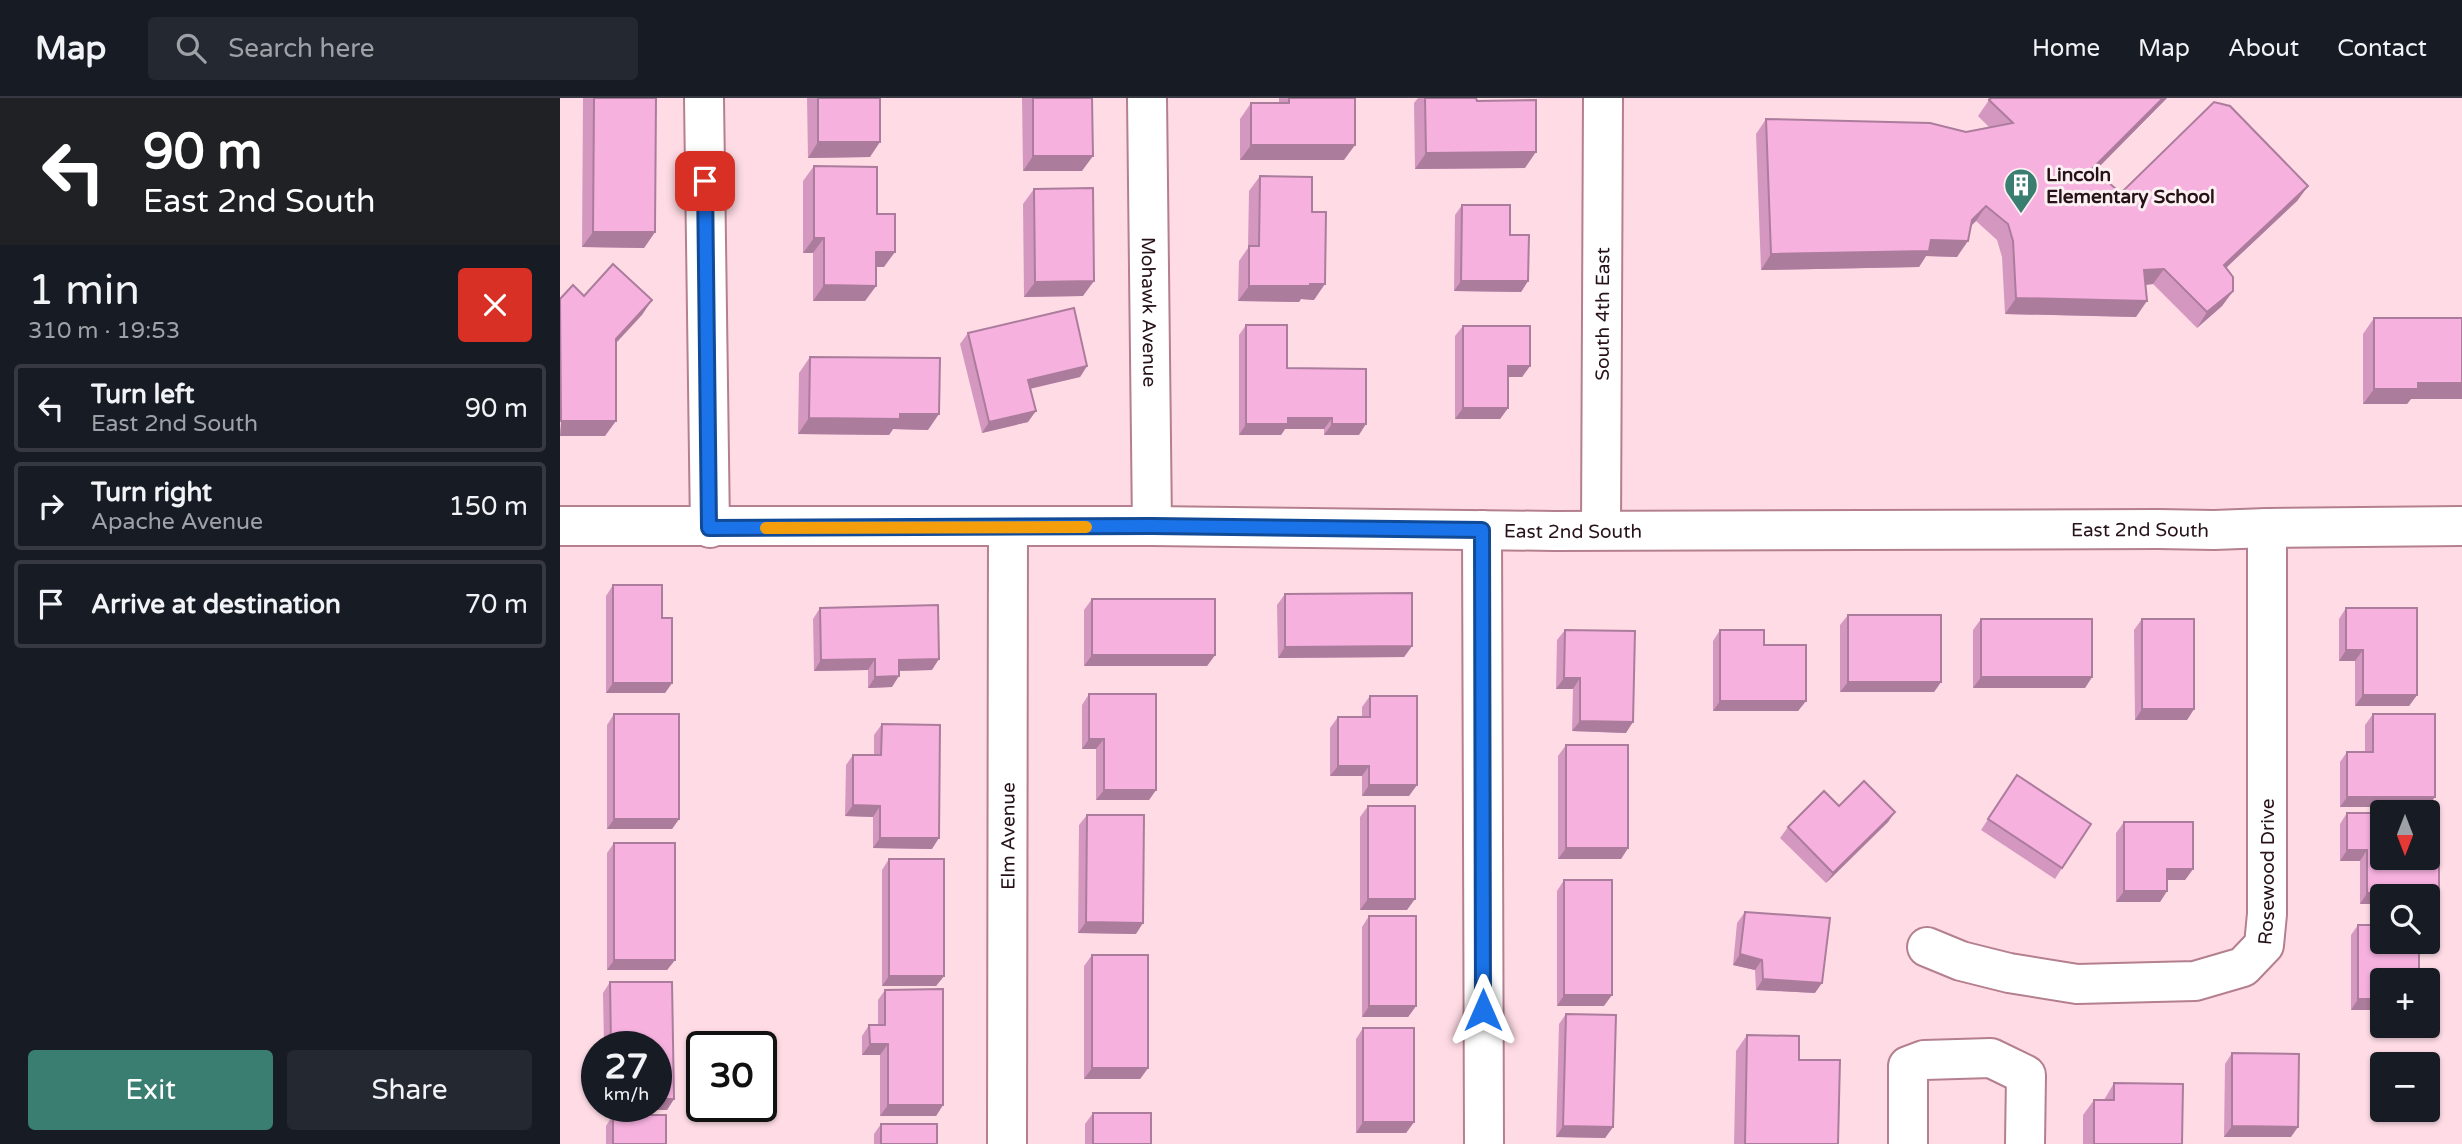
<!DOCTYPE html>
<html lang="en">
<head>
<meta charset="utf-8">
<style>
	:root { --surface:#171b24; --page:#242831; --text:#f1f3f6; --muted:#9ea1a6; --line:#363941; --accent:#3a7e72 }
	body { margin:0; font-family:"Varela Round",sans-serif; background:var(--page); color:var(--text); height:100vh; display:flex; flex-direction:column; font-size:26px; white-space:nowrap }
	* { box-sizing:border-box; margin:0 }
	p { font-size:23px; color:var(--muted) }
	.icon { flex:none; width:38px; height:38px; fill:none; stroke:currentColor; stroke-width:2; stroke-linecap:round; stroke-linejoin:round }
	.map { position:relative; flex:1; overflow:hidden }
	.sheet { display:flex; flex-direction:column; background:var(--surface); width:560px }
	.sheet>* { flex:none }
	.banner { background:#202124; color:#fff; overflow:hidden }
	.needle { width:46px; rotate:180deg }
	.fabs { position:absolute; left:1810px; top:702px; display:grid; gap:14px }
	.fabs a { display:grid; place-items:center; width:70px; height:70px; border-radius:7px; background:var(--surface); box-shadow:0 2px 5px #0004; font-size:35px }
	.speed { position:absolute; left:21px; top:933px; display:flex; gap:14px; font-size:35px; font-weight:700; text-align:center }
	.speed>* { display:grid; place-content:center; width:91px; height:91px; border-radius:50%; background:var(--surface); box-shadow:0 2px 5px #0004; line-height:1 }
	.speed small { font-size:18px; font-weight:400 }
	.speed .limit { border:4px solid #111; border-radius:10px; background:#fff; color:#111 }
	.pin { position:absolute; display:grid; place-items:center; width:60px; height:60px; color:#fff; margin:-30px; border-radius:14px; box-shadow:0 4px 10px #0006 }
	.me { position:absolute; width:77px; margin:-38px; rotate:0deg; stroke-linejoin:round; filter:drop-shadow(0 0 5px #0008) }
	.turn { display:flex; align-items:center; gap:24px; height:147px; padding:0 28px; font-size:32px }
	.turn .icon { width:91px; height:91px; stroke-width:2.5 }
	.turn b { display:block; font-size:49px; line-height:60px }
	.round { display:grid; place-items:center; flex:none; width:74px; height:74px; border-radius:7px; background:var(--page) }
	.head { display:flex; align-items:center; justify-content:space-between; height:119px; padding:0 28px }
	h1 { font-size:42px; font-weight:600; line-height:52px }
	.button { display:flex; gap:14px; margin-top:auto; padding:14px 28px }
	.button a { flex:1; height:80px; border-radius:7px; background:var(--accent); color:#fff; font-size:28px; font-weight:600; line-height:80px; text-align:center }
	.button a+a { background:var(--page); color:var(--text) }
	ul { padding:0; list-style:none }
	li { display:flex; align-items:center; gap:21px; height:88px; margin:0 14px 10px; padding:0 14px; border:4px solid var(--line); border-radius:7px }
	li div { flex:1 }
	li b { display:block; font-size:26px }
	li em { font-style:normal }
	header { display:flex; align-items:center; gap:42px; box-sizing:border-box; height:98px; padding:0 35px; background:var(--surface); border-bottom:2px solid var(--line) }
	header strong { font-size:33px }
	nav { display:flex; gap:38px; margin-inline-start:auto; font-size:24px }
	.search { width:490px; height:63px; background:var(--page); display:flex; align-items:center; gap:18px; box-sizing:border-box; padding:0 24px; border-radius:7px; color:var(--muted); font-size:26px }
	main { display:flex; flex:1; min-height:0 }
	.map>svg:first-child { display:block }
	.lines { fill:none; stroke-linecap:round; stroke-linejoin:round }
	.minor-casing { stroke:#b47f8e; stroke-width:42 }
	.minor { stroke:#fff; stroke-width:38 }
	.wall { fill:#d498c0 }
	.shaded-wall { fill:#ac7c9c }
	.building { fill:#f6b1df; stroke:#ac7c9c; stroke-width:2 }
	.route-casing { stroke:#114b97; stroke-width:18 }
	.route { stroke:#1a73e8; stroke-width:12 }
	.slow { stroke:#f59e0b; stroke-width:12 }
	.labels { text-anchor:middle; stroke-width:6; stroke-linejoin:round; paint-order:stroke }
	.poi-label { font-size:19px; font-weight:bold; fill:#261218; stroke:#fcf0f3; text-anchor:start }
	.street-label { font-size:19px; fill:#261218; stroke:#fcf0f3 }
</style>
</head>
<body>
<header>
<strong>Map</strong>
<div class="search"><svg class="icon" aria-label="search" viewBox="0 0 24 24"><circle cx="10" cy="10" r="6"/><path d="M15 15l6 6"/></svg>Search here</div>
<nav><a>Home</a><a>Map</a><a>About</a><a>Contact</a></nav>
</header>
<main>
<section class="sheet">
<div class="banner">
<div class="turn"><svg class="icon" aria-label="left" viewBox="0 0 24 24"><path d="M17 20v-9H6M10 6l-5 5 5 5"/></svg><div><b>90 m</b>East 2nd South</div></div>
</div>
<div class="head"><div><h1>1 min</h1><p>310 m · 19:53</p></div><a class="round" style="background:#d93025;color:#fff"><svg class="icon" aria-label="close" viewBox="0 0 24 24"><path d="M6 6l12 12M18 6L6 18"/></svg></a></div>
<ul>
<li><svg class="icon" aria-label="left" viewBox="0 0 24 24"><path d="M17 20v-9H6M10 6l-5 5 5 5"/></svg><div><b>Turn left</b><p>East 2nd South</p></div><em>90 m</em></li>
<li><svg class="icon" aria-label="right" viewBox="0 0 24 24"><path d="M7 20v-9h11M14 6l5 5-5 5"/></svg><div><b>Turn right</b><p>Apache Avenue</p></div><em>150 m</em></li>
<li><svg class="icon" aria-label="arrive" viewBox="0 0 24 24"><path d="M6 21V4h12l-3 4 3 4H6"/></svg><div><b>Arrive at destination</b></div><em>70 m</em></li>
</ul>
<div class="button"><a>Exit</a><a>Share</a></div>
</section>
<div class="map">
<svg width="1902" height="1046" viewBox="0 0 1902 1046">
	<rect width="100%" height="100%" fill="#ffdce5"/>
	<g class="lines">
		<!-- minor casing -->
		<g class="minor-casing">
			<g id="minor">
				<polyline points="144,0 150,430"/>
				<path id="s1" d="M587,0L592,428"/>
				<path id="s2" d="M0,428H592L995,433L1598,431L1654,432L1707,430L1902,428"/>
				<path id="s3" d="M1041,431L1043,0"/>
				<polyline points="922,432 924,1046"/>
				<path id="s4" d="M1367,849L1401,863L1449,875L1517,886L1635,883L1683,869L1704,847L1707,816V430"/>
				<path id="s5" d="M447,1046L448,430"/>
				<polyline points="1348,1046 1348,968 1364,962 1431,960 1466,977 1465,1046"/>
			</g>
		</g>
		<!-- minor -->
		<use href="#minor" class="minor"/>
	</g>
	<!-- wall -->
	<g class="wall">
		<polygon points="23,0 96,0 95,134 84,150 22,149"/>
		<polygon points="247,0 320,0 310,59 248,60"/>
		<polygon points="462,0 532,0 522,73 463,73"/>
		<polygon points="719,0 795,0 784,62 680,62 680,21 691,5 719,5"/>
		<polygon points="858,0 916,0 917,3 965,70 855,71 854,5"/>
		<polygon points="1428,0 1607,0 1535,73 1561,95 1748,88 1737,103 1666,170 1673,193 1662,208 1637,230 1593,186 1585,187 1576,219 1445,216 1442,159 1437,142 1416,123 1411,128 1397,159 1366,158 1359,169 1201,172 1196,36 1206,21 1406,34 1430,30 1418,18 1429,2"/>
		<polygon points="254,68 317,116 324,169 316,169 316,188 305,203 253,203 253,155 243,155 243,83"/>
		<polygon points="700,78 752,114 754,202 741,201 739,204 678,203 679,163 688,150 689,93"/>
		<polygon points="474,91 523,198 464,199 463,106"/>
		<polygon points="902,107 950,137 968,183 961,194 894,193 895,117"/>
		<polygon points="1814,220 1902,301 1851,301 1847,306 1803,306 1803,236"/>
		<polygon points="686,227 727,270 799,337 764,337 764,331 725,331 721,337 679,337 679,237"/>
		<polygon points="903,228 970,268 962,279 948,279 948,310 940,321 895,321 895,238"/>
		<polygon points="408,235 527,268 520,279 470,290 468,324 422,335 400,246"/>
		<polygon points="250,259 368,332 333,331 329,337 238,336 239,275"/>
		<polygon points="53,487 102,520 112,585 105,595 46,595 46,498"/>
		<polygon points="725,496 852,548 844,559 718,560 717,507"/>
		<polygon points="532,501 655,557 647,568 524,568 524,512"/>
		<polygon points="260,510 372,572 339,573 332,589 308,590 308,572 254,573 253,521"/>
		<polygon points="1786,510 1857,597 1849,608 1795,608 1795,563 1779,563 1779,521"/>
		<polygon points="1288,517 1381,584 1374,594 1280,594 1280,527"/>
		<polygon points="1421,521 1532,579 1525,590 1413,590 1413,532"/>
		<polygon points="1582,521 1634,611 1627,622 1575,622 1574,532"/>
		<polygon points="1005,532 1066,635 1012,633 1013,591 996,591 997,542"/>
		<polygon points="1160,532 1204,547 1246,603 1238,613 1153,613 1153,543"/>
		<polygon points="529,596 596,692 589,702 536,702 536,651 522,651 522,607"/>
		<polygon points="810,598 849,698 802,698 802,678 770,678 770,630 778,619 802,619 802,609"/>
		<polygon points="54,616 119,721 112,731 47,731 47,627"/>
		<polygon points="1813,616 1875,699 1867,709 1780,709 1780,664 1787,654 1805,654 1805,627"/>
		<polygon points="322,626 372,751 313,750 313,719 285,718 286,667 293,657 314,657 314,637"/>
		<polygon points="1006,647 1068,750 1061,761 998,761 998,658"/>
		<polygon points="1457,677 1531,726 1495,781 1421,732"/>
		<polygon points="808,708 847,812 800,812 800,719"/>
		<polygon points="1335,714 1328,724 1266,785 1220,740 1228,729"/>
		<polygon points="1787,715 1879,795 1872,806 1800,806 1800,763 1780,763 1780,726"/>
		<polygon points="527,717 576,836 518,835 519,727"/>
		<polygon points="1564,724 1633,771 1625,782 1607,782 1607,793 1600,804 1556,804 1556,735"/>
		<polygon points="54,745 115,862 107,872 47,872 47,755"/>
		<polygon points="329,761 384,878 376,888 322,888 322,772"/>
		<polygon points="1004,782 1044,908 997,908 997,793"/>
		<polygon points="1185,814 1255,895 1196,892 1195,872 1173,867 1177,825"/>
		<polygon points="809,818 856,908 848,919 802,919 802,829"/>
		<polygon points="1798,827 1822,912 1791,912 1791,837"/>
		<polygon points="532,857 588,970 580,981 524,981 524,868"/>
		<polygon points="50,884 112,884 114,1001 107,1012 44,1012 44,1008 96,1008 96,948 44,948 43,895"/>
		<polygon points="325,892 383,1007 376,1018 320,1018 320,957 302,957 302,938 309,927 318,927 318,902"/>
		<polygon points="1006,916 1053,1029 1045,1040 996,1039 999,926"/>
		<polygon points="803,930 854,1024 846,1035 796,1035 796,941"/>
		<polygon points="1187,937 1239,962 1278,1046 1174,1046 1176,953"/>
		<polygon points="1672,955 1731,1039 1664,1039 1665,966"/>
		<polygon points="1554,985 1622,1046 1523,1046 1523,1017 1534,1002 1544,1002"/>
		<polygon points="533,1015 591,1046 525,1046 525,1026"/>
		<polygon points="53,1017 106,1046 46,1046 46,1028"/>
		<polygon points="321,1026 377,1046 314,1046 314,1036"/>
	</g>
	<!-- shaded-wall -->
	<g class="shaded-wall">
		<polygon points="1603,0 1607,0 1522,86 1532,71"/>
		<polygon points="258,44 320,44 310,59 248,60"/>
		<polygon points="691,47 795,47 784,62 680,62"/>
		<polygon points="976,54 965,70 855,71 866,55"/>
		<polygon points="473,58 533,58 522,73 463,73"/>
		<polygon points="1748,88 1737,103 1653,182 1664,167"/>
		<polygon points="1426,108 1416,123 1401,137 1412,122"/>
		<polygon points="33,134 95,134 84,150 22,149"/>
		<polygon points="254,140 264,140 253,155 243,155"/>
		<polygon points="1371,142 1408,143 1397,159 1366,158 1359,169 1201,172 1211,156"/>
		<polygon points="316,154 335,154 324,169 305,169"/>
		<polygon points="1604,171 1593,186 1574,188 1584,172"/>
		<polygon points="534,183 523,198 464,199 475,184"/>
		<polygon points="901,183 968,183 961,194 894,193"/>
		<polygon points="750,186 765,186 754,202 741,201 739,204 678,203 689,188"/>
		<polygon points="264,187 316,188 305,203 253,203"/>
		<polygon points="1673,193 1662,208 1637,230 1647,214"/>
		<polygon points="1456,200 1587,203 1576,219 1445,216"/>
		<polygon points="92,202 82,217 45,257 56,241"/>
		<polygon points="527,268 520,279 461,293 468,282"/>
		<polygon points="948,268 970,268 962,279 940,279"/>
		<polygon points="1858,285 1902,285 1902,301 1851,301 1847,306 1803,306 1814,291"/>
		<polygon points="903,310 948,310 940,321 895,321"/>
		<polygon points="476,313 468,324 422,335 429,324"/>
		<polygon points="340,316 379,316 368,332 333,331 329,337 238,336 249,320"/>
		<polygon points="728,320 772,320 764,331 725,331 721,337 679,337 686,326"/>
		<polygon points="1,323 56,323 45,338 0,338"/>
		<polygon points="772,326 806,326 799,337 764,337"/>
		<polygon points="852,548 844,559 718,560 725,549"/>
		<polygon points="1786,552 1803,552 1795,563 1779,563"/>
		<polygon points="532,557 655,557 647,568 524,568"/>
		<polygon points="315,561 308,572 254,573 261,562"/>
		<polygon points="379,561 372,572 332,573 339,562"/>
		<polygon points="339,578 332,589 308,590 315,579"/>
		<polygon points="1421,579 1532,579 1525,590 1413,590"/>
		<polygon points="1004,580 1020,580 1013,591 996,591"/>
		<polygon points="1288,584 1381,584 1374,594 1280,594"/>
		<polygon points="53,585 112,585 105,595 46,595"/>
		<polygon points="1803,597 1857,597 1849,608 1795,608"/>
		<polygon points="1160,603 1246,603 1238,613 1153,613"/>
		<polygon points="1582,611 1634,611 1627,622 1575,622"/>
		<polygon points="1020,623 1073,624 1066,635 1012,633"/>
		<polygon points="529,641 544,641 536,651 522,651"/>
		<polygon points="778,668 809,668 802,678 770,678"/>
		<polygon points="809,687 857,687 849,698 802,698"/>
		<polygon points="544,692 596,692 589,702 536,702"/>
		<polygon points="1787,699 1875,699 1867,709 1780,709"/>
		<polygon points="293,707 320,708 313,719 285,718"/>
		<polygon points="1335,714 1328,724 1266,785 1273,775"/>
		<polygon points="54,721 119,721 112,731 47,731"/>
		<polygon points="320,740 379,740 372,751 313,750"/>
		<polygon points="1006,750 1068,750 1061,761 998,761"/>
		<polygon points="1787,752 1807,752 1800,763 1780,763"/>
		<polygon points="1607,771 1633,771 1625,782 1600,782"/>
		<polygon points="1564,793 1607,793 1600,804 1556,804"/>
		<polygon points="1807,795 1879,795 1872,806 1867,806 1867,798 1822,798 1822,806 1800,806"/>
		<polygon points="808,801 855,801 847,812 800,812"/>
		<polygon points="526,824 583,825 576,836 518,835"/>
		<polygon points="1180,856 1202,862 1195,872 1173,867"/>
		<polygon points="54,862 115,862 107,872 47,872"/>
		<polygon points="329,878 384,878 376,888 322,888"/>
		<polygon points="1203,881 1262,885 1255,895 1196,892"/>
		<polygon points="1004,897 1052,897 1044,908 997,908"/>
		<polygon points="1798,901 1822,901 1822,912 1791,912"/>
		<polygon points="809,908 856,908 848,919 802,919"/>
		<polygon points="310,946 328,946 320,957 302,957"/>
		<polygon points="532,970 588,970 580,981 524,981"/>
		<polygon points="96,1001 114,1001 107,1012 44,1012 47,1008 96,1008"/>
		<polygon points="328,1007 383,1007 376,1018 320,1018"/>
		<polygon points="803,1024 854,1024 846,1035 796,1035"/>
		<polygon points="1003,1028 1053,1029 1045,1040 996,1039"/>
		<polygon points="1672,1028 1738,1029 1731,1039 1664,1039"/>
	</g>
	<!-- building -->
	<g class="building">
		<polygon points="34,0 96,0 95,134 33,134"/>
		<rect x="258" y="0" width="62" height="44"/>
		<polygon points="473,0 532,0 533,58 473,58"/>
		<polygon points="729,0 795,0 795,47 691,47 691,5 729,5"/>
		<polygon points="865,0 916,0 917,3 976,2 976,54 866,55"/>
		<polygon points="1431,0 1603,0 1532,71 1561,95 1654,4 1670,8 1748,88 1664,167 1673,179 1673,193 1647,214 1604,171 1584,172 1587,203 1456,200 1453,143 1448,126 1426,108 1412,122 1408,143 1371,142 1369,153 1211,156 1206,21 1370,25 1406,34 1453,25 1429,2"/>
		<polygon points="254,68 317,69 317,116 335,116 335,154 316,154 316,188 264,187 264,140 254,140"/>
		<polygon points="700,78 752,79 752,114 766,114 765,186 750,186 750,188 689,188 689,148 699,148"/>
		<polygon points="533,90 534,183 475,184 474,91"/>
		<polygon points="902,107 950,107 950,137 969,137 968,183 901,183"/>
		<polygon points="53,166 92,202 56,241 56,323 1,323 0,201 13,187 24,198"/>
		<polygon points="514,210 527,268 468,282 476,313 429,324 408,235"/>
		<polygon points="1814,220 1902,220 1902,285 1858,285 1858,291 1814,291"/>
		<polygon points="686,227 727,227 727,270 806,271 806,326 772,326 772,320 728,320 728,326 686,326"/>
		<polygon points="903,228 970,228 970,268 948,268 948,310 903,310"/>
		<polygon points="250,259 380,260 379,316 340,316 340,321 249,320"/>
		<polygon points="53,487 102,487 102,520 112,520 112,585 53,585"/>
		<polygon points="852,495 852,548 725,549 725,496"/>
		<rect x="532" y="501" width="123" height="56"/>
		<polygon points="378,507 379,561 339,562 339,578 315,579 315,561 261,562 260,510"/>
		<polygon points="1786,510 1857,510 1857,597 1803,597 1803,552 1786,552"/>
		<rect x="1288" y="517" width="93" height="67"/>
		<rect x="1421" y="521" width="111" height="58"/>
		<rect x="1582" y="521" width="52" height="90"/>
		<polygon points="1005,532 1075,533 1073,624 1020,623 1020,580 1004,580"/>
		<polygon points="1160,532 1204,532 1204,547 1246,547 1246,603 1160,603"/>
		<polygon points="529,596 596,596 596,692 544,692 544,641 529,641"/>
		<polygon points="810,598 857,598 857,687 809,687 809,668 778,668 778,619 810,619"/>
		<rect x="54" y="616" width="65" height="105"/>
		<polygon points="1813,616 1875,616 1875,699 1787,699 1787,654 1813,654"/>
		<polygon points="322,626 380,627 379,740 320,740 320,708 293,707 293,657 321,657"/>
		<rect x="1006" y="647" width="62" height="103"/>
		<polygon points="1457,677 1531,726 1502,770 1428,721"/>
		<polygon points="1304,683 1335,714 1273,775 1228,729 1264,693 1279,708"/>
		<rect x="808" y="708" width="47" height="93"/>
		<polygon points="1787,715 1822,715 1822,760 1867,760 1867,715 1879,715 1879,795 1807,795 1807,752 1787,752"/>
		<polygon points="527,717 584,717 583,825 526,824"/>
		<polygon points="1564,724 1633,724 1633,771 1607,771 1607,793 1564,793"/>
		<rect x="54" y="745" width="61" height="117"/>
		<rect x="329" y="761" width="55" height="117"/>
		<rect x="1004" y="782" width="48" height="115"/>
		<polygon points="1185,814 1270,820 1262,885 1203,881 1202,862 1180,856"/>
		<rect x="809" y="818" width="47" height="90"/>
		<polygon points="1798,827 1822,827 1822,844 1859,844 1859,882 1822,882 1822,901 1798,901"/>
		<rect x="532" y="857" width="56" height="113"/>
		<polygon points="50,884 112,884 114,1001 96,1001 96,948 51,948"/>
		<polygon points="383,891 383,1007 328,1007 328,946 310,946 309,927 325,927 325,892"/>
		<polygon points="1006,916 1056,917 1053,1029 1003,1028"/>
		<rect x="803" y="930" width="51" height="94"/>
		<polygon points="1187,937 1239,938 1239,962 1280,962 1278,1046 1185,1046"/>
		<polygon points="1672,955 1739,956 1738,1029 1672,1028"/>
		<polygon points="1554,985 1623,986 1622,1046 1534,1046 1534,1002 1554,1002"/>
		<rect x="533" y="1015" width="58" height="31"/>
		<rect x="53" y="1017" width="53" height="29"/>
		<rect x="321" y="1026" width="56" height="20"/>
	</g>
	<g class="lines">
		<!-- route casing -->
		<g class="route-casing">
			<polyline id="route" points="145,83 149,430 592,428 922,432 923,912"/>
		</g>
		<!-- route -->
		<use href="#route" class="route"/>
		<!-- slow -->
		<polyline class="slow" points="206,430 526,429"/>
	</g>
	<!-- icons -->
	<defs>
		<g id="building-pin" transform="scale(1.75)"><path d="M0 17L-7.5 6A9.5 9.5 0 1 1 7.5 6Z" fill="#3a7e72" stroke="#fcf0f3"/><path d="M-4-6H4V6H1V3H-1V6H-4ZM-2.5-4.3h1.7v1.8h-1.7ZM.8-4.3h1.7v1.8H.8ZM-2.5-1h1.7V.8h-1.7ZM.8-1h1.7V.8H.8Z" fill="#fff"/></g>
	</defs>
	<g fill-rule="evenodd">
		<use href="#building-pin" x="1461" y="87"/>
	</g>
	<g class="labels">
		<!-- poi labels -->
		<g class="poi-label">
			<text x="1486" y="83">Lincoln<tspan x="1486" dy="22">Elementary School</tspan></text>
		</g>
		<!-- street labels -->
		<g class="street-label">
			<text dy="7" stroke="none"><textPath href="#s1" startOffset="214">Mohawk Avenue</textPath></text>
			<text dy="7" stroke="none"><textPath href="#s3" startOffset="215">South 4th East</textPath></text>
			<text dy="7" stroke="none"><textPath href="#s2" startOffset="1580">East 2nd South</textPath></text>
			<text dy="7" stroke="none"><textPath href="#s2" startOffset="1013">East 2nd South</textPath></text>
			<text dy="7" stroke="none"><textPath href="#s5" startOffset="308">Elm Avenue</textPath></text>
			<text dy="7" stroke="none"><textPath href="#s4" startOffset="427">Rosewood Drive</textPath></text>
		</g>
	</g>
</svg>
<div class="fabs">
<a><svg class="needle" viewBox="-14 -14 28 28"><path d="M0-13l5 13h-10z" fill="#e53935"/><path d="M0 13l5-13h-10z" fill="#9ea1a6"/></svg></a>
<a><svg class="icon" aria-label="search" viewBox="0 0 24 24"><circle cx="10" cy="10" r="6"/><path d="M15 15l6 6"/></svg></a>
<a>+</a>
<a>−</a>
</div>
<div class="speed"><div>27<small>km/h</small></div><div class="limit">30</div></div>
<div class="pin" style="left:145px;top:83px;background:#d93025"><svg class="icon" aria-label="arrive" viewBox="0 0 24 24"><path d="M6 21V4h12l-3 4 3 4H6"/></svg></div>
<svg class="me" style="left:923px;top:912px" viewBox="-20 -20 40 40"><path d="M0-17L14 15 0 8-14 15z" fill="#1a73e8" stroke="#fff" stroke-width="4"/></svg>
</div>
</main>
</body>
</html>
